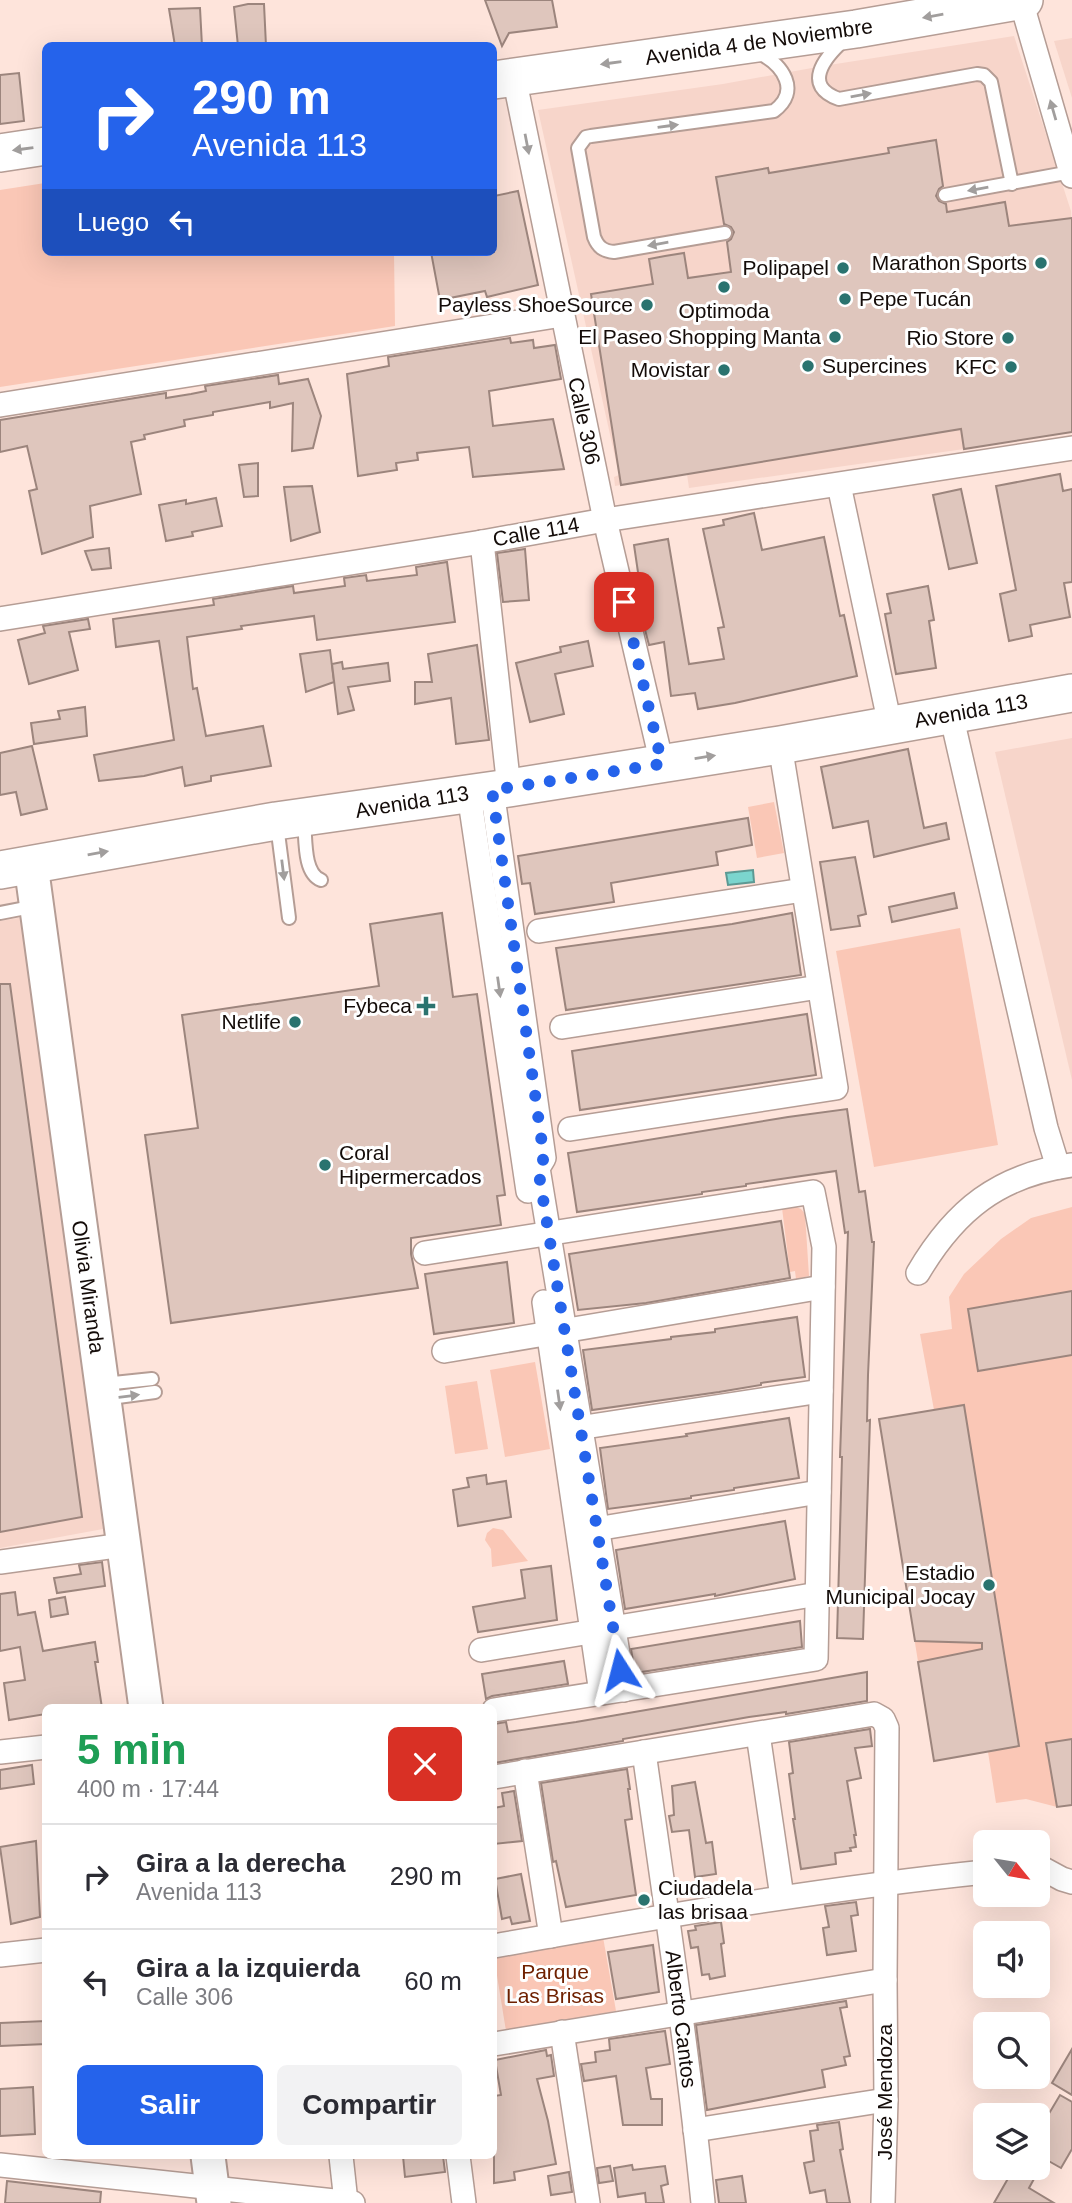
<!DOCTYPE html>
<html lang="es">
<head>
<meta charset="utf-8">
<style>
	:root { --surface:#fff; --page:#f2f2f3; --text:#2b2b33; --muted:#7c7c81; --line:#e1e1e2; --accent:#2563eb }
	body { margin:0; font-family:Helvetica,sans-serif; background:var(--page); color:var(--text); height:100vh; display:flex; flex-direction:column; font-size:26px; white-space:nowrap }
	* { box-sizing:border-box; margin:0 }
	p { font-size:23px; color:var(--muted) }
	.icon { flex:none; width:38px; height:38px; fill:none; stroke:currentColor; stroke-width:2; stroke-linecap:round; stroke-linejoin:round }
	.map { position:relative; flex:1; overflow:hidden }
	.drawer { position:absolute; left:42px; top:1704px; width:455px; height:455px; display:flex; flex-direction:column; background:var(--surface); border-radius:10px; box-shadow:0 7px 28px #0002 }
	.drawer>* { flex:none }
	.top-card { position:absolute; left:42px; top:42px; width:455px; height:214px; border-radius:10px; box-shadow:0 7px 28px #0002; background:#2563eb; color:#fff; overflow:hidden }
	.needle { width:46px; rotate:120deg }
	.buttons { position:absolute; left:973px; top:1830px; display:grid; gap:14px }
	.buttons a { display:grid; place-items:center; width:77px; height:77px; border-radius:10px; background:var(--surface); box-shadow:0 7px 28px #0002; font-size:35px }
	.pin { position:absolute; display:grid; place-items:center; width:60px; height:60px; color:#fff; margin:-30px; border-radius:14px; box-shadow:0 4px 10px #0006 }
	.me { position:absolute; width:77px; margin:-38px; rotate:351deg; stroke-linejoin:round; filter:drop-shadow(0 0 5px #0008) }
	.turn { display:flex; align-items:center; gap:24px; height:147px; padding:0 35px; font-size:32px }
	.turn .icon { width:91px; height:91px; stroke-width:2.5 }
	.turn b { display:block; font-size:49px; line-height:60px }
	.then { display:flex; align-items:center; height:66px; padding:0 35px; background:#0003; gap:14px; font-size:26px }
	.round { display:grid; place-items:center; flex:none; width:74px; height:74px; border-radius:10px; background:var(--page) }
	.head { display:flex; align-items:center; justify-content:space-between; height:119px; padding:0 35px }
	h1 { font-size:42px; font-weight:700; line-height:52px; color:#1e9e55 }
	.button { display:flex; gap:14px; margin-top:auto; padding:14px 35px }
	.button a { flex:1; height:80px; border-radius:10px; background:var(--accent); color:#fff; font-size:28px; font-weight:700; line-height:80px; text-align:center }
	.button a+a { background:var(--page); color:var(--text) }
	ul { padding:0; list-style:none }
	li { display:flex; align-items:center; gap:21px; height:105px; padding:0 35px; border-top:2px solid var(--line) }
	li div { flex:1 }
	li b { display:block; font-size:26px }
	li em { font-style:normal }
	.map>svg:first-child { display:block }
	.built { fill:#f7d5ca }
	.green { fill:#fac7b6 }
	.water { fill:#7bd5ce; stroke:#5c9993; stroke-width:2 }
	.building { fill:#dfc6bd; stroke:#9c857d; stroke-width:2 }
	.lines { fill:none; stroke-linecap:round; stroke-linejoin:round }
	.lane-casing { stroke:#b59d95; stroke-width:16 }
	.street-casing { stroke:#b59d95; stroke-width:26 }
	.secondary-casing { stroke:#b59d95; stroke-width:37 }
	.primary-casing { stroke:#b59d95; stroke-width:40 }
	.lane { stroke:#fff; stroke-width:12 }
	.street { stroke:#fff; stroke-width:23 }
	.secondary { stroke:#fff; stroke-width:33 }
	.primary { stroke:#fff; stroke-width:37 }
	.oneway { fill:#a19e9d }
	.route { stroke:#2563eb; stroke-width:12; stroke-dasharray:0 21.6 }
	.poi-dot { fill:#2a736f; stroke:#fff; stroke-width:2.5 }
	.labels { text-anchor:middle; stroke-width:6; stroke-linejoin:round; paint-order:stroke }
	.street-label { font-size:21px; fill:#140c09; stroke:#fff }
	.poi-label { font-size:21px; fill:#140c09; stroke:#fff; text-anchor:end }
	.park-label { font-size:21px; fill:#6f2100; stroke:#fff }
</style>
</head>
<body>
<div class="map">
<svg width="1072" height="2203" viewBox="0 0 1072 2203">
	<rect width="100%" height="100%" fill="#fee4db"/>
	<!-- built -->
	<g class="built">
		<polygon points="1014,36 1071,211 1072,233 964,449 689,488 687,474 615,486 614,477 619,475 538,110 723,84 823,66"/>
		<polygon points="1072,38 1072,98 1054,41"/>
		<polygon points="1072,738 1072,1080 995,752"/>
		<polygon points="24,917 103,1529 0,1548 0,921"/>
	</g>
	<!-- green -->
	<g class="green">
		<polygon points="45,183 46,252 394,252 395,326 0,387 0,190"/>
		<polygon points="774,802 784,853 757,858 748,807"/>
		<polygon points="960,928 998,1145 874,1167 836,951"/>
		<polygon points="794,1206 801,1209 805,1214 809,1276 796,1279 795,1271 790,1272 782,1208"/>
		<polygon points="1072,1207 1072,1805 1057,1807 1026,1799 996,1803 988,1752 934,1761 879,1419 934,1410 920,1334 952,1329 949,1297 964,1274 1001,1239 1031,1218"/>
		<polygon points="535,1362 550,1449 505,1457 490,1370"/>
		<polygon points="477,1381 488,1449 455,1454 445,1386"/>
		<polygon points="493,1528 503,1530 528,1561 492,1567 491,1549 485,1540 487,1533"/>
		<polygon points="603,1937 616,2011 506,2031 494,1957"/>
	</g>
	<!-- water -->
	<polygon class="water" points="753,870 754,882 728,885 726,873"/>
	<!-- building -->
	<g class="building">
		<polygon points="485,0 552,0 557,27 509,33 502,46"/>
		<polygon points="248,4 264,4 266,46 238,46 234,7"/>
		<polygon points="200,8 202,46 175,46 169,9"/>
		<polygon points="19,73 24,121 0,124 0,75"/>
		<polygon points="936,140 943,186 939,189 936,196 939,201 946,204 947,212 1005,202 1009,226 1072,218 1072,432 964,449 961,429 621,485 591,294 653,284 649,259 665,256 684,253 688,278 731,272 727,242 731,239 734,232 731,227 724,224 716,177 768,168 769,173 889,153 888,148"/>
		<polygon points="518,191 538,285 487,297 485,291 440,300 431,252 494,252 494,196"/>
		<polygon points="510,338 511,343 533,340 534,348 555,345 561,379 489,391 493,426 553,419 564,469 473,477 469,447 417,453 418,460 396,463 397,470 358,476 347,374 389,366 388,357"/>
		<polygon points="278,375 279,384 308,379 321,416 313,448 292,451 293,403 270,408 270,402 213,412 213,415 184,420 185,426 144,435 145,439 131,442 141,494 90,506 93,537 42,554 29,491 37,489 27,446 0,452 0,420 166,393 166,398 191,394 206,391 205,386"/>
		<polygon points="258,463 258,496 244,497 239,465"/>
		<polygon points="1060,474 1063,491 1072,489 1072,582 1064,583 1070,617 1030,625 1032,636 1009,641 1000,594 1016,590 996,486"/>
		<polygon points="312,486 320,532 291,541 284,487"/>
		<polygon points="961,489 977,563 949,569 933,495"/>
		<polygon points="216,498 222,526 192,532 193,536 166,541 159,505 186,500 186,504"/>
		<polygon points="754,513 762,550 824,537 840,616 844,615 857,676 735,703 698,709 695,693 671,696 664,642 649,645 643,622 642,613 644,613 634,545 668,539 689,664 724,659 718,628 724,627 703,529 724,525 723,520"/>
		<polygon points="109,548 111,568 92,570 85,551"/>
		<polygon points="525,549 529,600 503,602 497,553"/>
		<polygon points="447,562 455,622 317,640 314,616 241,626 242,629 187,637 193,689 197,688 206,736 263,726 271,766 211,776 211,781 185,786 182,767 144,776 99,781 94,755 174,740 159,641 116,647 113,619 214,605 213,599 293,586 294,593 345,586 344,578 366,575 367,581 417,575 416,567"/>
		<polygon points="928,586 934,620 929,621 936,668 896,674 885,614 891,613 887,594"/>
		<polygon points="88,619 90,629 69,632 78,670 29,684 18,640 45,633 43,626"/>
		<polygon points="588,641 593,666 555,674 564,714 530,722 516,663 561,652 560,647"/>
		<polygon points="477,645 489,740 456,744 451,698 415,704 415,682 432,682 428,654"/>
		<polygon points="330,650 334,682 306,692 300,654"/>
		<polygon points="342,662 343,669 388,663 390,681 348,687 354,710 338,714 332,664"/>
		<polygon points="85,707 87,736 34,744 31,723 60,719 58,711"/>
		<polygon points="32,746 47,809 21,815 16,792 0,795 0,753"/>
		<polygon points="908,749 924,828 946,823 949,839 874,857 868,821 833,828 821,767"/>
		<polygon points="748,818 752,845 716,852 718,865 611,883 614,902 535,914 530,883 522,884 518,856"/>
		<polygon points="855,857 866,914 858,916 860,926 831,930 820,862"/>
		<polygon points="954,893 957,908 892,922 889,907"/>
		<polygon points="442,913 453,997 477,994 505,1195 497,1196 501,1225 411,1238 411,1254 418,1288 171,1323 145,1135 198,1128 182,1015 379,986 370,924"/>
		<polygon points="792,913 801,975 566,1010 556,948 732,924"/>
		<polygon points="0,984 10,984 82,1517 0,1532"/>
		<polygon points="807,1014 816,1075 580,1110 572,1051"/>
		<polygon points="847,1109 859,1192 865,1191 872,1242 874,1242 868,1375 867,1421 870,1420 863,1639 837,1638 842,1457 840,1457 848,1232 845,1233 836,1171 746,1184 746,1186 702,1192 702,1194 577,1212 568,1153 788,1117"/>
		<polygon points="781,1221 790,1278 646,1303 578,1310 569,1254"/>
		<polygon points="507,1262 514,1323 434,1334 425,1274"/>
		<polygon points="1072,1291 1072,1355 978,1371 968,1309"/>
		<polygon points="797,1317 805,1377 761,1383 761,1385 719,1392 592,1410 583,1350 671,1339 671,1337 715,1332 715,1329"/>
		<polygon points="964,1405 1019,1746 934,1761 918,1662 982,1649 982,1643 915,1641 879,1419"/>
		<polygon points="789,1418 799,1478 734,1488 734,1490 691,1496 691,1498 608,1509 600,1448 687,1436 686,1434"/>
		<polygon points="486,1475 487,1484 506,1481 511,1517 458,1526 453,1490 469,1487 467,1478"/>
		<polygon points="785,1521 795,1579 715,1596 715,1594 625,1609 616,1550"/>
		<polygon points="102,1562 105,1586 57,1593 54,1578 81,1574 79,1565"/>
		<polygon points="551,1566 557,1620 478,1632 473,1607 525,1598 521,1570"/>
		<polygon points="15,1592 18,1615 35,1612 43,1651 95,1642 98,1662 95,1662 102,1708 46,1708 46,1714 9,1720 4,1683 25,1680 20,1647 0,1651 0,1594"/>
		<polygon points="65,1597 68,1614 51,1617 49,1600"/>
		<polygon points="800,1621 802,1647 635,1673 631,1649"/>
		<polygon points="564,1661 568,1684 492,1696 486,1699 482,1674"/>
		<polygon points="867,1672 867,1701 786,1714 786,1712 749,1717 623,1739 623,1741 494,1763 494,1724 506,1722 508,1732 576,1722"/>
		<polygon points="870,1729 872,1746 855,1748 861,1778 847,1781 856,1835 854,1835 856,1847 850,1848 851,1851 835,1853 836,1864 801,1869 793,1819 795,1819 789,1774 793,1773 789,1742"/>
		<polygon points="1072,1739 1072,1805 1057,1807 1046,1743"/>
		<polygon points="32,1765 34,1784 0,1789 0,1770"/>
		<polygon points="627,1769 630,1789 628,1789 632,1819 625,1820 636,1895 566,1907 556,1861 553,1862 541,1783"/>
		<polygon points="695,1782 706,1843 712,1842 716,1874 695,1877 689,1830 672,1832 669,1816 674,1815 672,1786"/>
		<polygon points="514,1791 522,1841 494,1844 494,1808 504,1806 502,1793"/>
		<polygon points="36,1841 40,1917 11,1924 0,1847"/>
		<polygon points="521,1874 530,1921 512,1924 510,1917 502,1919 495,1879"/>
		<polygon points="856,1902 858,1915 851,1916 856,1951 827,1955 823,1928 829,1927 825,1906"/>
		<polygon points="721,1922 724,1943 721,1944 725,1976 710,1979 709,1974 702,1975 698,1947 691,1948 688,1931 696,1930 695,1926"/>
		<polygon points="653,1945 659,1992 616,1999 608,1952"/>
		<polygon points="846,2001 847,2007 840,2008 850,2056 844,2057 846,2065 822,2070 825,2087 707,2110 696,2025"/>
		<polygon points="46,2021 46,2044 0,2046 0,2023"/>
		<polygon points="665,2031 670,2064 646,2068 651,2099 662,2099 662,2125 623,2125 616,2076 584,2081 581,2064 596,2062 595,2052 610,2050 609,2039"/>
		<polygon points="1072,2049 1072,2095 1052,2083"/>
		<polygon points="546,2050 547,2056 551,2055 554,2076 537,2079 548,2121 556,2164 514,2172 515,2180 494,2183 494,2096 501,2095 495,2060"/>
		<polygon points="33,2087 35,2134 0,2136 0,2089"/>
		<polygon points="1060,2095 1072,2102 1072,2149 1061,2168 1038,2155 1038,2112 1047,2117"/>
		<polygon points="839,2122 843,2149 840,2150 850,2203 827,2203 825,2190 810,2193 804,2163 814,2161 810,2131 818,2130 817,2125"/>
		<polygon points="403,2156 443,2156 445,2172 405,2177"/>
		<polygon points="632,2165 633,2170 665,2166 668,2184 661,2186 664,2203 646,2203 645,2193 618,2197 614,2168"/>
		<polygon points="610,2166 613,2181 599,2183 597,2168"/>
		<polygon points="1014,2168 1040,2168 1029,2188 1054,2203 994,2203"/>
		<polygon points="569,2172 572,2192 551,2195 548,2176"/>
		<polygon points="742,2176 746,2203 719,2203 716,2180"/>
		<polygon points="7,2181 101,2192 100,2203 5,2203"/>
	</g>
	<g class="lines">
		<!-- lane casing -->
		<g class="lane-casing">
			<g id="lane">
				<path d="M844,40C824,58 802,86 839,99L977,74L984,75L991,82L1012,184"/>
				<polyline points="945,195 1071,172"/>
				<path d="M725,233L614,252C603,251 598,247 594,237L578,148L586,137L591,136L774,111C801,91 783,65 759,53"/>
				<path d="M304,821C306,838 303,873 321,880"/>
				<polyline points="277,825 289,918"/>
				<polyline points="0,913 36,906"/>
				<polyline points="104,1384 152,1379"/>
				<polyline points="103,1399 155,1392"/>
			</g>
		</g>
		<!-- street casing -->
		<g class="street-casing">
			<g id="street">
				<polyline points="1021,1 1072,176"/>
				<polyline points="514,77 605,520 662,764"/>
				<polyline points="0,405 562,315"/>
				<polyline points="839,485 890,725"/>
				<polyline points="482,542 509,788"/>
				<polyline points="0,619 482,542 605,520 1072,448"/>
				<polyline points="951,714 1046,1128 1058,1167"/>
				<polyline points="492,790 544,1158 538,1168 624,1690"/>
				<polyline points="469,794 528,1191"/>
				<polyline points="539,931 803,890"/>
				<polyline points="562,1027 819,987"/>
				<polyline points="570,1129 836,1088 780,745"/>
				<polyline points="425,1253 813,1192 824,1247 816,1659 494,1710"/>
				<path d="M918,1273C955,1210 999,1175 1072,1165"/>
				<polyline points="544,1302 601,1693"/>
				<polyline points="444,1351 823,1287"/>
				<polyline points="565,1430 821,1391"/>
				<polyline points="584,1531 819,1492"/>
				<polyline points="0,1562 123,1545"/>
				<polyline points="481,1650 818,1594"/>
				<polyline points="758,1734 782,1897"/>
				<polyline points="0,1752 46,1747"/>
				<path d="M644,1752C665,1902 688,2052 703,2203"/>
				<polyline points="525,1771 551,1936"/>
				<polyline points="494,1777 874,1714 883,1719 887,1728 885,1980 886,2100 883,2203"/>
				<polyline points="1038,1866 1062,1879 1072,1882"/>
				<path d="M494,1946C657,1917 820,1889 985,1872"/>
				<polyline points="0,1955 46,1950"/>
				<polyline points="562,2032 588,2203"/>
				<polyline points="494,2044 885,1980"/>
				<polyline points="695,2130 886,2100"/>
				<polyline points="341,2156 346,2202"/>
				<polyline points="458,2156 464,2203"/>
				<polyline points="0,2165 353,2203"/>
			</g>
		</g>
		<!-- secondary casing -->
		<g class="secondary-casing">
			<g id="secondary">
				<polyline points="31,865 146,1708"/>
				<polyline points="208,2156 214,2203"/>
			</g>
		</g>
		<!-- primary casing -->
		<g class="primary-casing">
			<g id="primary">
				<polyline points="494,80 856,29 1024,0"/>
				<polyline points="0,153 46,146"/>
				<polyline points="0,870 276,821 509,788 780,745 1072,693"/>
			</g>
		</g>
		<!-- lane -->
		<use href="#lane" class="lane"/>
		<!-- street -->
		<use href="#street" class="street"/>
		<!-- secondary -->
		<use href="#secondary" class="secondary"/>
		<!-- primary -->
		<use href="#primary" class="primary"/>
	</g>
	<!-- one-way arrows -->
	<defs><path id="oneway-solid" d="M-6-.8H1V-3.2L6.5 0L1 3.2V.8H-6Z" transform="scale(1.75)"/></defs>
	<g class="oneway">
		<use href="#oneway-solid" transform="translate(933 16) rotate(170)"/>
		<use href="#oneway-solid" transform="translate(611 63) rotate(172)"/>
		<use href="#oneway-solid" transform="translate(861 95) rotate(-10)"/>
		<use href="#oneway-solid" transform="translate(1053 110) rotate(-106)"/>
		<use href="#oneway-solid" transform="translate(668 126) rotate(-8)"/>
		<use href="#oneway-solid" transform="translate(527 144) rotate(79)"/>
		<use href="#oneway-solid" transform="translate(23 149) rotate(172)"/>
		<use href="#oneway-solid" transform="translate(978 189) rotate(170)"/>
		<use href="#oneway-solid" transform="translate(658 244) rotate(170)"/>
		<use href="#oneway-solid" transform="translate(705 757) rotate(-9)"/>
		<use href="#oneway-solid" transform="translate(98 853) rotate(-10)"/>
		<use href="#oneway-solid" transform="translate(283 870) rotate(83)"/>
		<use href="#oneway-solid" transform="translate(499 987) rotate(82)"/>
		<use href="#oneway-solid" transform="translate(129 1396) rotate(-7)"/>
		<use href="#oneway-solid" transform="translate(559 1400) rotate(82)"/>
	</g>
	<g class="lines">
		<!-- route -->
		<polyline class="route" points="620,1670 538,1168 544,1158 492,790 662,764 624,602"/>
	</g>
	<!-- markers -->
	<g class="poi-dot">
		<circle cx="1041" cy="263" r="7"/>
		<circle cx="843" cy="268" r="7"/>
		<circle cx="724" cy="287" r="7"/>
		<circle cx="845" cy="299" r="7"/>
		<circle cx="647" cy="305" r="7"/>
		<circle cx="835" cy="337" r="7"/>
		<circle cx="1008" cy="338" r="7"/>
		<circle cx="808" cy="366" r="7"/>
		<circle cx="1011" cy="367" r="7"/>
		<circle cx="724" cy="370" r="7"/>
		<path d="M422.5 995.5h7v7h7v7h-7v7h-7v-7h-7v-7h7z"/>
		<circle cx="295" cy="1022" r="7"/>
		<circle cx="325" cy="1165" r="7"/>
		<circle cx="989" cy="1585" r="7"/>
		<circle cx="644" cy="1900" r="7"/>
	</g>
	<g class="labels">
		<!-- street labels -->
		<g class="street-label">
			<text transform="translate(759 42) rotate(-8)" y="7">Avenida 4 de Noviembre</text>
			<text transform="translate(584 421) rotate(78)" y="7">Calle 306</text>
			<text transform="translate(536 532) rotate(-10)" y="7">Calle 114</text>
			<text transform="translate(971 711) rotate(-10)" y="7">Avenida 113</text>
			<text transform="translate(412 802) rotate(-9)" y="7">Avenida 113</text>
			<text transform="translate(88 1287) rotate(82)" y="7">Olivia Miranda</text>
			<text transform="translate(681 2019) rotate(83)" y="7">Alberto Cantos</text>
			<text transform="translate(885 2092) rotate(-90)" y="7">José Mendoza</text>
		</g>
		<!-- poi labels -->
		<g class="poi-label">
			<text x="1027" y="270">Marathon Sports</text>
			<text x="829" y="275">Polipapel</text>
			<text x="859" y="306" text-anchor="start">Pepe Tucán</text>
			<text x="633" y="312">Payless ShoeSource</text>
			<text x="724" y="318" text-anchor="middle">Optimoda</text>
			<text x="821" y="344">El Paseo Shopping Manta</text>
			<text x="994" y="345">Rio Store</text>
			<text x="822" y="373" text-anchor="start">Supercines</text>
			<text x="997" y="374">KFC</text>
			<text x="710" y="377">Movistar</text>
			<text x="412" y="1013">Fybeca</text>
			<text x="281" y="1029">Netlife</text>
			<text x="339" y="1160" text-anchor="start">Coral<tspan x="339" dy="24">Hipermercados</tspan></text>
			<text x="975" y="1580">Estadio<tspan x="975" dy="24">Municipal Jocay</tspan></text>
			<text x="658" y="1895" text-anchor="start">Ciudadela<tspan x="658" dy="24">las brisaa</tspan></text>
		</g>
		<!-- park labels -->
		<g class="park-label">
			<text x="555" y="1979">Parque<tspan x="555" dy="24">Las Brisas</tspan></text>
		</g>
	</g>
</svg>
<div class="buttons">
<a><svg class="needle" viewBox="-14 -14 28 28"><path d="M0-13l5 13h-10z" fill="#e53935"/><path d="M0 13l5-13h-10z" fill="#7c7c81"/></svg></a>
<a><svg class="icon" aria-label="sound" viewBox="0 0 24 24"><path d="M4 9h4l5-4v14l-5-4H4zM17 9q2 3 0 6"/></svg></a>
<a><svg class="icon" aria-label="search" viewBox="0 0 24 24"><circle cx="10" cy="10" r="6"/><path d="M15 15l6 6"/></svg></a>
<a><svg class="icon" aria-label="layers" viewBox="0 0 24 24"><path d="M12 4l9 5-9 5-9-5zM3 14l9 5 9-5"/></svg></a>
</div>
<div class="pin" style="left:624px;top:602px;background:#d93025"><svg class="icon" aria-label="arrive" viewBox="0 0 24 24"><path d="M6 21V4h12l-3 4 3 4H6"/></svg></div>
<svg class="me" style="left:620px;top:1670px" viewBox="-20 -20 40 40"><path d="M0-17L14 15 0 8-14 15z" fill="#2563eb" stroke="#fff" stroke-width="4"/></svg>
<div class="top-card">
<div class="turn"><svg class="icon" aria-label="right" viewBox="0 0 24 24"><path d="M7 20v-9h11M14 6l5 5-5 5"/></svg><div><b>290 m</b>Avenida 113</div></div>
<div class="then">Luego<svg class="icon" aria-label="left" viewBox="0 0 24 24"><path d="M17 20v-9H6M10 6l-5 5 5 5"/></svg></div>
</div>
<section class="drawer">
<div class="head"><div><h1>5 min</h1><p>400 m · 17:44</p></div><a class="round" style="background:#d93025;color:#fff"><svg class="icon" aria-label="close" viewBox="0 0 24 24"><path d="M6 6l12 12M18 6L6 18"/></svg></a></div>
<ul>
<li><svg class="icon" aria-label="right" viewBox="0 0 24 24"><path d="M7 20v-9h11M14 6l5 5-5 5"/></svg><div><b>Gira a la derecha</b><p>Avenida 113</p></div><em>290 m</em></li>
<li><svg class="icon" aria-label="left" viewBox="0 0 24 24"><path d="M17 20v-9H6M10 6l-5 5 5 5"/></svg><div><b>Gira a la izquierda</b><p>Calle 306</p></div><em>60 m</em></li>
</ul>
<div class="button"><a>Salir</a><a>Compartir</a></div>
</section>
</div>
</body>
</html>
